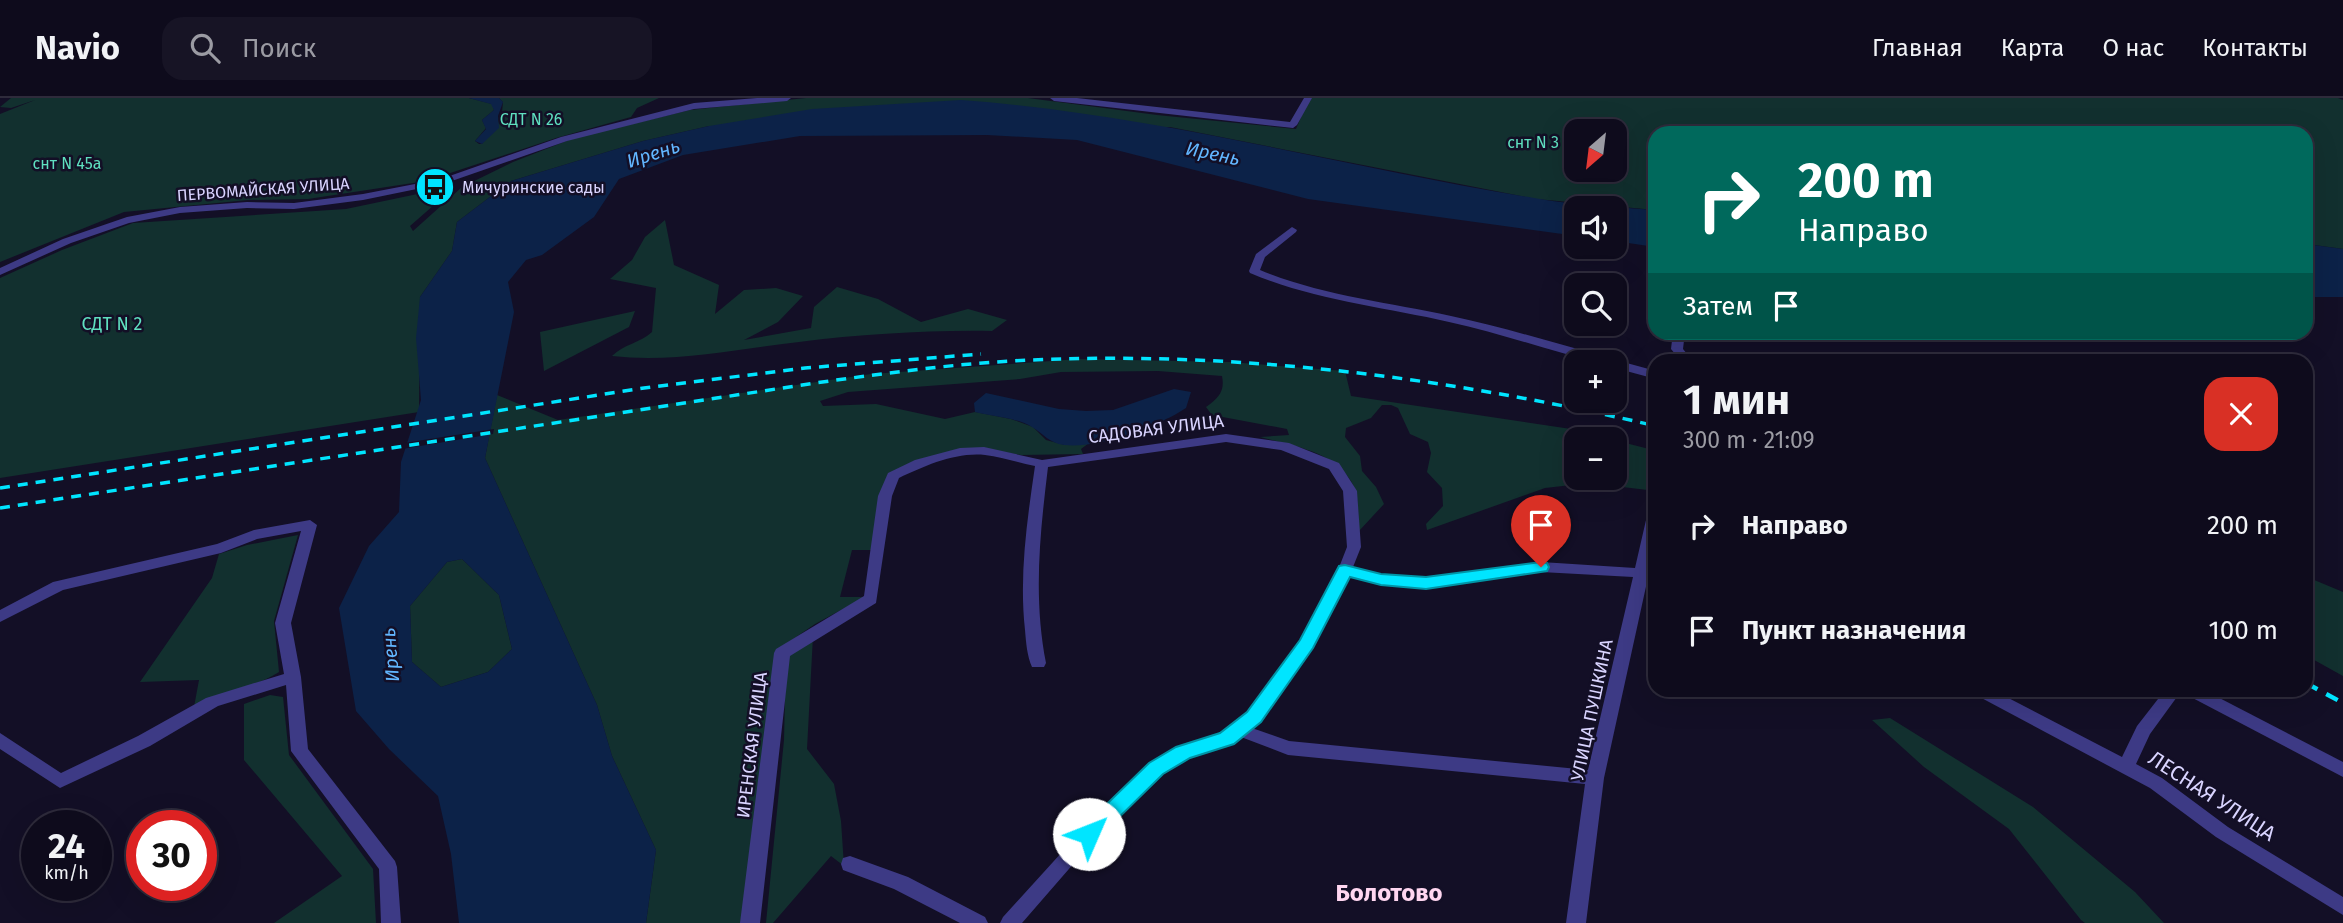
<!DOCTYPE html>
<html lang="ru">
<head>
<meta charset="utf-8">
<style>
	:root { --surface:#0e0b1c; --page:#171425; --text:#f1f3f6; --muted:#9b9ba3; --line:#2e2b3b }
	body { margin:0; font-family:"Fira Sans",sans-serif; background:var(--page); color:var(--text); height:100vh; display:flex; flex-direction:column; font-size:26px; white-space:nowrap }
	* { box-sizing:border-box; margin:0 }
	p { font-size:23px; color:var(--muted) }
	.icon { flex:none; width:38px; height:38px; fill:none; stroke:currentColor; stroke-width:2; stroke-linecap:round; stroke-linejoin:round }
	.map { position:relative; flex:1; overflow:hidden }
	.panel { position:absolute; left:1648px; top:256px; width:665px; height:343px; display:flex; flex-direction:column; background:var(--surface); border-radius:21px; box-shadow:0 7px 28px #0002,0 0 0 2px var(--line) }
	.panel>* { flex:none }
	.hud { position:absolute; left:1648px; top:28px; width:665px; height:214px; border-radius:21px; box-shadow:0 7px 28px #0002,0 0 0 2px var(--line); background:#00695c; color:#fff; overflow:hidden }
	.needle { width:46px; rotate:208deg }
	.fabs { position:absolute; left:1564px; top:21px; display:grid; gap:14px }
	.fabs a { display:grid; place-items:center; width:63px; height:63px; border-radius:14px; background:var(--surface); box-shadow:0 7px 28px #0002,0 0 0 2px var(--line); font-size:35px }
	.speed { position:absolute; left:21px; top:712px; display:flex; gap:14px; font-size:35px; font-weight:700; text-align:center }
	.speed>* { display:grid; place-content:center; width:91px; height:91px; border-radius:50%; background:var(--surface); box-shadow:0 7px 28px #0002,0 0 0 2px var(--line); line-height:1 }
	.speed small { font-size:18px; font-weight:400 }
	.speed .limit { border:10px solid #d22; background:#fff; color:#111 }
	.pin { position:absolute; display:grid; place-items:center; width:60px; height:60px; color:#fff; margin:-72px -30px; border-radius:50% 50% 50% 0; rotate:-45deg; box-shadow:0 0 7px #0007 }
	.pin .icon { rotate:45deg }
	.me { position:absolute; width:77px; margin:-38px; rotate:46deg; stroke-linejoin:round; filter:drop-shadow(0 0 5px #0008) }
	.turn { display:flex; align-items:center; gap:24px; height:147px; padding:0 35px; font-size:32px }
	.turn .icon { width:91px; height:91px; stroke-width:2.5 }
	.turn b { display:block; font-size:49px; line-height:60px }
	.then { display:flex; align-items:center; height:66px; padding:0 35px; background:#0003; gap:14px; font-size:26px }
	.round { display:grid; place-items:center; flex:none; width:74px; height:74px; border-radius:21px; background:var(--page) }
	.headline { display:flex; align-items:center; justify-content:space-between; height:119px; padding:0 35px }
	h1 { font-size:42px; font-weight:700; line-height:52px }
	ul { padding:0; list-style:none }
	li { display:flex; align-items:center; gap:21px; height:105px; padding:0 35px }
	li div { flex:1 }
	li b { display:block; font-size:26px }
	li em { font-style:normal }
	header { display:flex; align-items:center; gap:42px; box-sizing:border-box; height:98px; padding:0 35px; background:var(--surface); border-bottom:2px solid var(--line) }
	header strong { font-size:33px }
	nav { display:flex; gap:38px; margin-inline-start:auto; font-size:24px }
	.search { width:490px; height:63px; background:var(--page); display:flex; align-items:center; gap:18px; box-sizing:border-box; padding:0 24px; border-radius:21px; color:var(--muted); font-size:26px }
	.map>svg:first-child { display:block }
	.green { fill:#12302f; fill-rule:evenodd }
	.water { fill:#0c2248; fill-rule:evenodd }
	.pier { fill:#130f26 }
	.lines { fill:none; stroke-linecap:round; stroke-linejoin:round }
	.minor { fill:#3d3a85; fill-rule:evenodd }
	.rail-far1 { stroke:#00e5ff; stroke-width:3.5; stroke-dasharray:10 8; stroke-linecap:butt }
	.rail { stroke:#00e5ff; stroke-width:4.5; stroke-dasharray:13 10; stroke-linecap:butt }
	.route { fill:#00e5ff; stroke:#0095a6; stroke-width:2 }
	.labels { text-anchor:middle; stroke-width:5; stroke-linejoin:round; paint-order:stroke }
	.far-park-label { font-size:16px; fill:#5fe0c0; stroke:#130f26 }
	.far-poi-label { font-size:16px; fill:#d9d4ff; stroke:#130f26; text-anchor:start }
	.far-street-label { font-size:16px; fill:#d9d4ff; stroke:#130f26 }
	.park-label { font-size:18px; fill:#5fe0c0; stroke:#130f26 }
	.street-label { font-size:18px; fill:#d9d4ff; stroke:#130f26 }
	.water-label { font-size:19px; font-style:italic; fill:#62b6ff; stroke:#130f26 }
	.near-street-label { font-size:21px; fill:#d9d4ff; stroke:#130f26 }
	.near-quarter-label { font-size:24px; font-weight:bold; fill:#ffd6f0; stroke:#130f26 }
</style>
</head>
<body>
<header>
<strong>Navio</strong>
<div class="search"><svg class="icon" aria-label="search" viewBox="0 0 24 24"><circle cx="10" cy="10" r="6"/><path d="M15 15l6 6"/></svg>Поиск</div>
<nav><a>Главная</a><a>Карта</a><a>О нас</a><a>Контакты</a></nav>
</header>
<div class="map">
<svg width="2343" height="825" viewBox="0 0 2343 825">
	<rect width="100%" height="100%" fill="#130f26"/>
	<!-- green -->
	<g class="green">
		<polygon points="11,0 469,0 492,6 494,12 482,22 486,30 475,43 479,46 482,46 502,14 503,4 499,0 659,0 637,10 631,19 556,40 426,83 308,101 248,102 124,114 0,164 0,16 35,2 11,10 0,9"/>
		<path d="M806,0H1028L1157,17L1296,31L1309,0H2338L2343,2V151L2307,146L2306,35H1656L1655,112L1536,101L1170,29L709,28L643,43L511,83L457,124L452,153L420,199L419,314L0,380V180L62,152L133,125L346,111L451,89L450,93L410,128L413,133L462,89L513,64L574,40L690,12ZM1577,33H1615V72H1577Z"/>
		<path d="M665,122L674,167L719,187L715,216L744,192L776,190L803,198L778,224L744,242L811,230L814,209L837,189L878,201L921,224L968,211L1007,222L992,233C928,232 864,236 799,244C737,251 675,265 612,258C624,246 640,245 652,234L656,190L610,181L632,162L645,139Z"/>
		<polygon points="635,213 629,229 544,273 540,234"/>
		<path d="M1079,261L1230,264L1345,273L1351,298L1571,331L1649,351L1655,353L1656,393L1589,385L1545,390L1427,432L1426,426L1443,408L1442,390L1427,374L1431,355L1428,344L1410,336L1398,310L1391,307H1382L1371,320L1346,330L1345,339L1360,358L1362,373L1376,389L1384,406L1359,433C1358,419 1359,401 1354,389C1339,354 1293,348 1260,339L1289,337L1287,331L1212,317L1206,309C1219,300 1225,293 1222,278L1158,273L1061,274L1020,281L848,294L820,303L823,308L876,306L945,321L975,314L1011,321L1033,329L1046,342L1065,347L1089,345L1081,351L1083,356L1021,357L986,351L959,352L890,378L879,452H852L840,499H865L815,526L777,552L749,825H646L656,752L612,658L597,607L485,360L497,297L558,322L871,276ZM1577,341H1615V380H1577Z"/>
		<path d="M298,437L274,523L279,574C253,591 220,593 194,609L199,582L140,584L212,480L219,456L247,447Z"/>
		<polygon points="462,461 499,497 512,551 488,574 441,589 412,564 410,508 447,464"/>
		<polygon points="2307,479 2343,494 2343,578 2307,558"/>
		<polygon points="813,538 807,651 834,686 841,723 844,768 831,758 773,825 766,825 784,642 786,555"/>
		<polygon points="270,597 283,599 289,657 373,771 376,825 274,825 342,778 244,662 244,606"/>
		<polygon points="1890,620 2033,709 2135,794 2164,825 2085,825 2081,822 2009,731 1924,669 1872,622"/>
	</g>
	<!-- water -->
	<g class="water">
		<polygon points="469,0 499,0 503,4 498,18 499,30 482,46 475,43 486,31 482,22 494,12 491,6"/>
		<path d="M961,2C1155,16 1343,69 1534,100C1574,107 1615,109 1655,112V149L1615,143V110H1577V138L1308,101L1077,42L987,37L800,38L683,57L619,81L594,119L542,157L526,162L508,184L514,214L485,360L597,607L612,658L656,752L646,825H459L451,756L438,698L389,651L356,613L339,510L369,448L399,414L401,364L421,302L416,240L420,199L452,153L457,124L511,83L643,43L709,28L812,11ZM462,461L499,497L512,551L488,574L441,589L412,564L410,508L447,464Z"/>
		<polygon points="2306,146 2343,151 2343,199 2307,199"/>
		<path d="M1174,291L1191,294L1186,310C1157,329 1099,351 1064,347C1049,345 1044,336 1032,329C1015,319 994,319 975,314L974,305L986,295L1059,311L1086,313L1113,312Z"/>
	</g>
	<!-- pier -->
	<polygon class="pier" points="494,331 493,336 402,351 404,345"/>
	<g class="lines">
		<!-- minor -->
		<g class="minor">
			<polygon points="757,0 791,0 787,3 694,11 567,43 446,85 363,102 294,111 247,110 180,115 129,125 71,145 0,177 0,170 63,141 127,119 180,109 247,104 294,105 363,96 441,81 561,39 694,5"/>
			<polygon points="1050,0 1077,0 1290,24 1304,0 1312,0 1297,27 1293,30 1054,3"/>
			<path d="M1292,129L1297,132L1296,134L1265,159L1260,172C1320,197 1387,204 1451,218C1520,233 1588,255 1656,273V281L1615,270V264H1594C1546,251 1498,235 1449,224C1383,209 1313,202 1250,175L1249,173L1256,156Z"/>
			<polygon points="1673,234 1685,234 1683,251 1692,262 1680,262 1671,251"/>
			<path d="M1226,336L1289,345L1339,365L1357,393L1361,449L1353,469L1381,477L1426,480L1541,464L1635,470L1649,409L1656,405V443L1604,680L1586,825H1566L1585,686L1288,657L1241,639L1233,646L1189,659L1162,676L1095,741L1022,825H1000L1003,819L1083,731L1150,666L1177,649L1221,636L1248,615L1301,542L1338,472L1347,449L1343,393L1329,371L1281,352L1226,344L1048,369C1040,435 1033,499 1046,565L1044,569H1032C1027,558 1026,544 1025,532C1019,477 1027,423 1035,368C1019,365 1002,359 985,357C955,354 925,368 899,380L892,398L876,505L790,558L760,825H740L774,555L776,551L864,498L878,398L888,375L915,362L960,350L984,349L1042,362ZM1541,474L1633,479L1588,672L1289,643L1252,630L1260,623L1313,549L1349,478L1381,487L1426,490Z"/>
			<polygon points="310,422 317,427 291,525 301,579 308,651 395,763 397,769 401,825 381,825 379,771 291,653 286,587 218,608 150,648 60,690 0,651 0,635 61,675 138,638 206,600 284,576 275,525 301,433 257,441 221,455 63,492 0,524 0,512 53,484 217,446 254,432"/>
			<polygon points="1972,592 1993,592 2122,659 2137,628 2165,592 2182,592 2150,636 2136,666 2162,680 2228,729 2343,799 2343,817 2216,739 2150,690 1974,596"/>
			<polygon points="2183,592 2204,592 2343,664 2343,679 2185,596"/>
			<polygon points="850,758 908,779 985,819 988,825 960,825 894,791 843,772 841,766 843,760"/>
		</g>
		<!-- rail-far1 -->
		<g class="rail-far1">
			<polyline points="0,390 644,290 805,270 981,256"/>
			<path d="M0,410L815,285C887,275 959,265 1031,262C1243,253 1450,280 1656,328"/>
		</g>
		<!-- rail -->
		<polyline class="rail" points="2306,585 2343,605"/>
	</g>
	<!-- route -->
	<polygon class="route" points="1541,464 1547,465 1549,469 1547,473 1426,491 1381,487 1350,479 1313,550 1261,624 1234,646 1190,660 1163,676 1096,742 1089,745 1082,742 1079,736 1082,730 1149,665 1176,649 1220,635 1247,614 1300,542 1339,468 1345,467 1381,476 1426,479"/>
	<!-- icons -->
	<defs>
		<g id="bus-disc" transform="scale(2.0125)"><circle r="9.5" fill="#00e5ff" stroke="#130f26"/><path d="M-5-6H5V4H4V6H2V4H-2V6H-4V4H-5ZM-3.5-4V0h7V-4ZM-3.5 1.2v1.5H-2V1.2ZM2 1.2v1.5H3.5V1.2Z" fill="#111"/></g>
	</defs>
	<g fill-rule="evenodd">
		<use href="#bus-disc" x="435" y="89"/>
	</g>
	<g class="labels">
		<!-- far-park labels -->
		<g class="far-park-label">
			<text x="531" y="27">СДТ N 26</text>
			<text x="1533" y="50">снт N 3</text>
			<text x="67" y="71">снт N 45а</text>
		</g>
		<!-- far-poi labels -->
		<g class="far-poi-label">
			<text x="462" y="95">Мичуринские сады</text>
		</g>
		<!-- far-street labels -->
		<g class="far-street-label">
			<text transform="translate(263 91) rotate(-4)" y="6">ПЕРВОМАЙСКАЯ УЛИЦА</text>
		</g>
		<!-- park labels -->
		<g class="park-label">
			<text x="112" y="232">СДТ N 2</text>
		</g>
		<!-- street labels -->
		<g class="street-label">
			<text transform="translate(1156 331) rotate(-7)" y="6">САДОВАЯ УЛИЦА</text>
			<text transform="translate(1592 612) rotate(-78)" y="6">УЛИЦА ПУШКИНА</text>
			<text transform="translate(752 647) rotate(-83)" y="6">ИРЕНСКАЯ УЛИЦА</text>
		</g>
		<!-- water labels -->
		<g class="water-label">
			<text transform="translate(653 55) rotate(-18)" y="7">Ирень</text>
			<text transform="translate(1213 55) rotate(12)" y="7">Ирень</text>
			<text transform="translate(390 557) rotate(-95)" y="7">Ирень</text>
		</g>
		<!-- near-street labels -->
		<g class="near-street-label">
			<text transform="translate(2212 698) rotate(33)" y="7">ЛЕСНАЯ УЛИЦА</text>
		</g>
		<!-- near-quarter labels -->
		<g class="near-quarter-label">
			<text x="1389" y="803">Болотово</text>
		</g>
	</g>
</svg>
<div class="fabs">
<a><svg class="needle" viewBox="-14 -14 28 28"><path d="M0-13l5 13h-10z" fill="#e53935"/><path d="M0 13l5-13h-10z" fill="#9b9ba3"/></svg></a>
<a><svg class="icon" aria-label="sound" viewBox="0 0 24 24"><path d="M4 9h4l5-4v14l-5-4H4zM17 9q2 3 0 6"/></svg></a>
<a><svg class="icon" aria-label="search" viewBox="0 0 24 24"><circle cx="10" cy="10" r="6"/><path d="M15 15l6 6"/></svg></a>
<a>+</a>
<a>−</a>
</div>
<div class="speed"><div>24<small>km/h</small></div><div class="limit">30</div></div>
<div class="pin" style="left:1541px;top:469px;background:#d93025"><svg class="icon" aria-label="arrive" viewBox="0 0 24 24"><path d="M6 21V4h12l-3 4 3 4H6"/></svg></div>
<svg class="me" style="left:1089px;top:736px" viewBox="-20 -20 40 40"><circle r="19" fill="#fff"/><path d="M0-13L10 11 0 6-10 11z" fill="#00e5ff"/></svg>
<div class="hud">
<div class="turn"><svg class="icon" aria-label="right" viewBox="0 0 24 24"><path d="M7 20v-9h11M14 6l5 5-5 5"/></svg><div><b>200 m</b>Направо</div></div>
<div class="then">Затем<svg class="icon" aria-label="arrive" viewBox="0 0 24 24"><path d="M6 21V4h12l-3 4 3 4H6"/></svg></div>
</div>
<section class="panel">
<div class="headline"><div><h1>1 мин</h1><p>300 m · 21:09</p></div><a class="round" style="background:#d93025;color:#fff"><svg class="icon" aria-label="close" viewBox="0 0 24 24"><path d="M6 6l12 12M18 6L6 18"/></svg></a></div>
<ul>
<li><svg class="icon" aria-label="right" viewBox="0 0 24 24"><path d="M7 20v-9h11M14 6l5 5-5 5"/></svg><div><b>Направо</b></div><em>200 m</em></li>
<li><svg class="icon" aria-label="arrive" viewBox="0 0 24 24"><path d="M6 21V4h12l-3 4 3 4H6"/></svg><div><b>Пункт назначения</b></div><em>100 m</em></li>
</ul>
</section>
</div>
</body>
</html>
